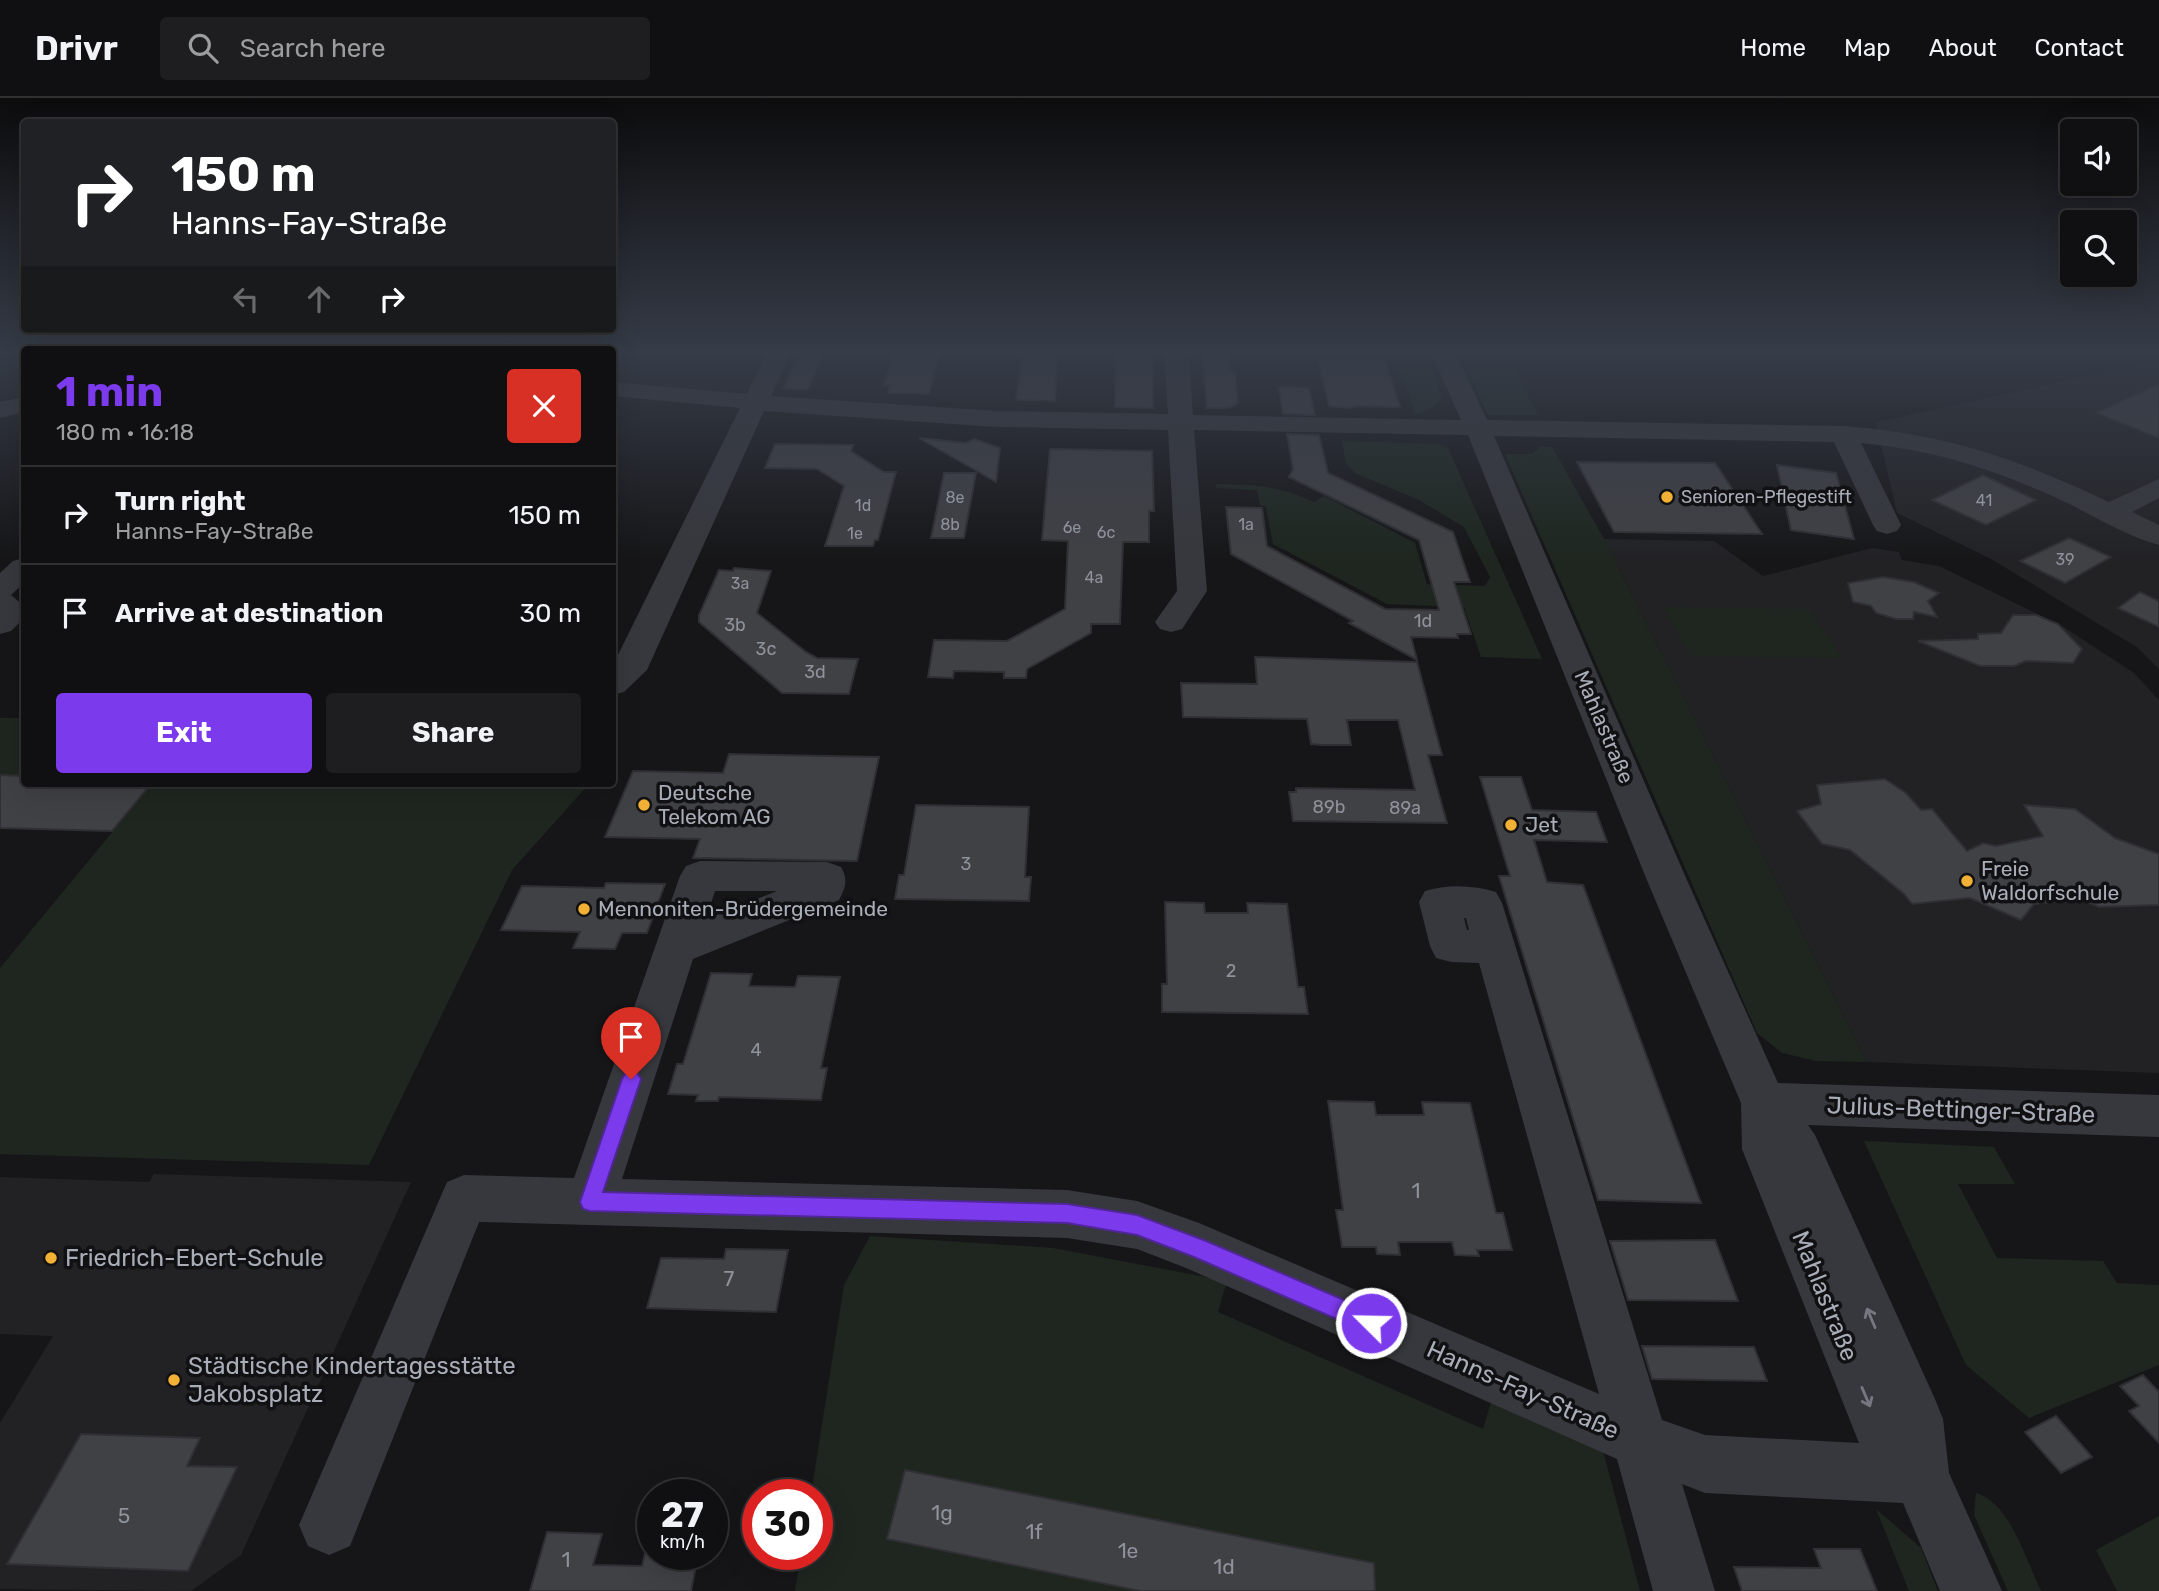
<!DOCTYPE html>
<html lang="en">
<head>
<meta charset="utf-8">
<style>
	:root { --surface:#101012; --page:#1e1e20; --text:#f1f3f6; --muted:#9c9d9f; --line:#303032; --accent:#7c3aed }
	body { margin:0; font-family:Rubik,sans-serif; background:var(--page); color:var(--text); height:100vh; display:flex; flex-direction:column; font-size:26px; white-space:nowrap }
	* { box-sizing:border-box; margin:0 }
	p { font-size:23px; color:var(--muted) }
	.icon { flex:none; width:38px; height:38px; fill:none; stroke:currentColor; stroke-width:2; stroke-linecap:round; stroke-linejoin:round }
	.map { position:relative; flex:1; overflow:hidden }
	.drawer { position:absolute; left:21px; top:248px; width:595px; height:441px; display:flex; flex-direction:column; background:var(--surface); border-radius:7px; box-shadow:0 7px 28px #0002,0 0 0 2px var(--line) }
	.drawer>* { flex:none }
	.top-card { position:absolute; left:21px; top:21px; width:595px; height:214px; border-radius:7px; box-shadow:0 7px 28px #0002,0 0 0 2px var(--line); background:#202124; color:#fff; overflow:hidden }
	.tools { position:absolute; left:2060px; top:21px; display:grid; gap:14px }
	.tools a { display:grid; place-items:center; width:77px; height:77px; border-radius:7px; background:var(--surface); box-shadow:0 7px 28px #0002,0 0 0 2px var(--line); font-size:35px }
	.speed { position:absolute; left:637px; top:1381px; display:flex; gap:14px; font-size:35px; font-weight:700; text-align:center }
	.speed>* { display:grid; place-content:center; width:91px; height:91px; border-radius:50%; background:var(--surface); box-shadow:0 7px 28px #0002,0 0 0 2px var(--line); line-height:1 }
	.speed small { font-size:18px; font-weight:400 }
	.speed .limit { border:10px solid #d22; background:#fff; color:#111 }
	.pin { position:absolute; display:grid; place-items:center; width:60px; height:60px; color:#fff; margin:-72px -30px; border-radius:50% 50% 50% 0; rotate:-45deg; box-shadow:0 0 7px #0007 }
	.pin .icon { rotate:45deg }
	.me { position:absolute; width:77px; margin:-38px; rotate:293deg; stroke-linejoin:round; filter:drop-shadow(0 0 5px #0008) }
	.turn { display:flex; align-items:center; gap:24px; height:147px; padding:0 35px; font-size:32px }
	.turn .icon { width:91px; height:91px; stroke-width:2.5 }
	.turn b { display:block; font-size:49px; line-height:60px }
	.lanes { display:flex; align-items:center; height:66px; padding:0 35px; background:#0003; justify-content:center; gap:35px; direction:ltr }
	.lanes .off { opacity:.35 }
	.round { display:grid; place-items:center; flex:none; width:74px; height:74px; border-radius:7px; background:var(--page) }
	.head { display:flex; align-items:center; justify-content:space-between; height:119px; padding:0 35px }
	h1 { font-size:42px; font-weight:700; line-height:52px; color:var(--accent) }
	.cta { display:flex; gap:14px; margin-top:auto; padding:14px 35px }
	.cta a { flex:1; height:80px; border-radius:7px; background:var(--accent); color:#fff; font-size:28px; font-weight:700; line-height:80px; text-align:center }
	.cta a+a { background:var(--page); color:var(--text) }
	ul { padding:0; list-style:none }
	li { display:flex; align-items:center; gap:21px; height:98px; padding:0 35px; border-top:2px solid var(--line) }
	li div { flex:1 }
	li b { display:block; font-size:26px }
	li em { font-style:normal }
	header { display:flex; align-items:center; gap:42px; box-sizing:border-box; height:98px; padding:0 35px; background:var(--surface); border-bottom:2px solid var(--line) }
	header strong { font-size:33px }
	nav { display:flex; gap:38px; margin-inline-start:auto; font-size:24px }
	.search { width:490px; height:63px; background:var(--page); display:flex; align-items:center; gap:18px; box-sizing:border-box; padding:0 24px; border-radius:7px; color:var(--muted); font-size:26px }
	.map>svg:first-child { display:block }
	.built { fill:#222225 }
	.green { fill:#1e261f }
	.building { fill:#404145; stroke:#303034; stroke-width:2 }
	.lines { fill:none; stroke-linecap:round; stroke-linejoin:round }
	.minor { fill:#37383d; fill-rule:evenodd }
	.oneway { stroke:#757881 }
	.route { fill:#7c3aed; stroke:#51269a; stroke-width:2 }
	.poi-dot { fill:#f2b134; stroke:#111113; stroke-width:2.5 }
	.labels { text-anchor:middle; stroke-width:7; stroke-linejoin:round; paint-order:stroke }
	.far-number-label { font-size:16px; fill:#8e929b }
	.far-poi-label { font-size:18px; fill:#a8adb8; stroke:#111113; text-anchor:start }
	.number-label { font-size:18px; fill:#8e929b }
	.street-label { font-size:21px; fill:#a8adb8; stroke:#111113 }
	.poi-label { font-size:21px; fill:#a8adb8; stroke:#111113; text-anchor:start }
	.near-number-label { font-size:21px; fill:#8e929b }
	.near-street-label { font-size:24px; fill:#a8adb8; stroke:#111113 }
	.near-poi-label { font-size:24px; fill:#a8adb8; stroke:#111113; text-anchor:start }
</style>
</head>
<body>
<header>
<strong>Drivr</strong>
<div class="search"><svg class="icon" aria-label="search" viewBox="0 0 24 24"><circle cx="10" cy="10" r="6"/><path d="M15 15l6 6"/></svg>Search here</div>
<nav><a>Home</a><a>Map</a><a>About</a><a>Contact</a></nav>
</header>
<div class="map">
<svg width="2159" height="1493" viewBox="0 0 2159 1493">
	<rect width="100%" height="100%" fill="#161618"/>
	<!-- built -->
	<g class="built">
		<polygon points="2159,263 2159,571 2138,550 1991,461 1897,415 1876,324"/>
		<polygon points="1604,441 1714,443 1763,478 1872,450 1899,454 1902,462 1939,468 2062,528 2134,575 2159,602 2159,975 1867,964"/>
		<polygon points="154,1076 411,1084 241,1457 191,1493 0,1491 0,1325 53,1238 0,1236 0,1079 149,1084"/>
	</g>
	<!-- green -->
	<g class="green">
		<polygon points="1394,254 1427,254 1442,300 1431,311 1415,317"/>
		<polygon points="1459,254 1506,254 1538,317 1488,317"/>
		<path d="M1342,343L1439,346L1448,350L1542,561L1481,559L1464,509L1387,506L1273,446L1266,409L1260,407L1257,392L1216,390V386C1255,387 1277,387 1314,404L1324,398L1415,445L1427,486L1485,488L1490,479L1464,429L1419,402L1355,375L1346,365Z"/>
		<polygon points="1541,348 1552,349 1604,441 1867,964 1816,963 1782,955 1757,935 1505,356 1532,356"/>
		<polygon points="1663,509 1809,511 1843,560 1690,558"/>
		<rect x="0" y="620" width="24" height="57"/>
		<polygon points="152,686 589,686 512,772 369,1067 0,1056 0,870"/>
		<polygon points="1864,1043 1994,1049 2015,1086 1958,1086 1997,1160 2103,1163 2117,1185 2159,1187 2159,1267 2029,1320 1966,1267"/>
		<polygon points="870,1138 1053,1150 1227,1183 1218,1214 1483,1331 1492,1301 1601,1345 1640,1493 795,1493 801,1456 817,1456 817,1396 811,1396 844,1187"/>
		<path d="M1976,1395C2009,1403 2027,1464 2041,1493H2008L1974,1417Z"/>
		<polygon points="1876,1411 1921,1450 1938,1493 1909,1493"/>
		<polygon points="2159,1418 2159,1493 2117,1493 2096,1452"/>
	</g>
	<!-- building -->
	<g class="building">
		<polygon points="801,254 824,254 808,291 783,291"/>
		<polygon points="1023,254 1058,254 1055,303 1016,302"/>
		<polygon points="1116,254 1152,254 1153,310 1115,309"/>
		<polygon points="1202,254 1227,254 1230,274 1235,274 1238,305 1229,310 1207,310"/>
		<polygon points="894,256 939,257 929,296 888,295 890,287 884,287"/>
		<polygon points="1318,262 1385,262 1400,309 1355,308 1351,310 1329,308"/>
		<polygon points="2159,286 2159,340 2096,315"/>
		<polygon points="1279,289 1309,290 1315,317 1283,316"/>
		<polygon points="1287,336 1319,337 1328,375 1453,434 1470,484 1454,484 1471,536 1457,536 1458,540 1411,539 1417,562 1349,525 1353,523 1231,456 1226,409 1262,410 1267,448 1385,511 1439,512 1419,442 1289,379 1293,371"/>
		<polygon points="919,340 966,345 974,341 1000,350 996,384"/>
		<polygon points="775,346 853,347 851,353 884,374 896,374 878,442 875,442 873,448 825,448 844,388 817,371 765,370"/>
		<polygon points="1050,351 1152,353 1154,413 1149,413 1149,444 1123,444 1120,526 1091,526 1091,535 1027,571 1026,580 1004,580 1004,574 954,573 953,580 928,579 934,542 1007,543 1065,511 1068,443 1042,442"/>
		<polygon points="1577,364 1715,365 1762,436 1614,434"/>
		<polygon points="1777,367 1836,375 1854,441 1791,432"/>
		<polygon points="944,375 976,375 964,440 931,440"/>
		<polygon points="1983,377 2036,402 1986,427 1932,402"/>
		<polygon points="2069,440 2111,459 2065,485 2020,463"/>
		<polygon points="734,470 771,473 757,515 806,554 817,560 858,561 849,596 782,595 699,524 699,517 719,472 733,473"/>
		<polygon points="1883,479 1914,484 1939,495 1928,503 1937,519 1914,514 1913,521 1896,521 1876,515 1871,508 1853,504 1848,485"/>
		<polygon points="2140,494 2159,503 2159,529 2118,510"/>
		<polygon points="2013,517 2036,517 2058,526 2082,551 2073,565 2026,563 2014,568 1980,568 1918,543 1978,541 1978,536 2001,535"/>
		<polygon points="1255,559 1417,564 1442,657 1428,657 1447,725 1293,723 1289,694 1296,694 1296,690 1415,692 1398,622 1347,622 1351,647 1321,647 1311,646 1307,621 1183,619 1181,585 1257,586"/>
		<polygon points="729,656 879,659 857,763 693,760 700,741 605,739 633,673 723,675"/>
		<polygon points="0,677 24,678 24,686 151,686 112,733 0,730"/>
		<polygon points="1480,679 1521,679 1532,712 1596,714 1607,744 1534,742 1547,784 1583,787 1701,1105 1598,1102 1499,778 1510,778"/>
		<polygon points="1885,681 1906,695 1921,712 1932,711 1967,753 1983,745 1996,748 2043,738 2024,707 2075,711 2115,740 2159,756 2159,807 2099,809 2081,801 2034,806 2021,822 1970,800 1912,806 1904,796 1850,752 1822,746 1797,713 1821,706 1817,687"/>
		<polygon points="916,707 1029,709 1025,779 1031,779 1029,803 895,801 899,777 904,777"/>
		<polygon points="606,785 665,786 647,835 622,835 615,851 573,850 580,834 501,832 522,788 604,790"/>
		<polygon points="1165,804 1204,805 1205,815 1248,815 1247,805 1287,806 1298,889 1304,889 1308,916 1162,914 1162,886 1167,886"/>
		<polygon points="711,875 752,876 749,888 795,889 798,878 840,879 821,970 827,970 821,1002 719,999 718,1003 696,1003 698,997 668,996 677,966 683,966"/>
		<polygon points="1328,1003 1374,1004 1376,1017 1424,1017 1422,1004 1470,1005 1496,1115 1503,1115 1512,1152 1477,1152 1479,1158 1455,1157 1452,1144 1398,1144 1400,1157 1377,1156 1376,1149 1342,1149 1336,1112 1343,1112"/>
		<polygon points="1715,1142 1738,1203 1628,1202 1610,1143"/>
		<polygon points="726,1151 788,1152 776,1214 647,1210 661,1160 724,1161"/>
		<polygon points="1642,1248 1754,1249 1767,1283 1652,1281"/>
		<polygon points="2143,1277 2159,1294 2159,1345 2129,1313 2139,1308 2120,1288"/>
		<polygon points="2056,1318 2092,1359 2061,1375 2025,1334"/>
		<polygon points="81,1336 200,1340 187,1368 237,1369 188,1473 7,1466"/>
		<polygon points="905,1372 1374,1465 1375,1493 1140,1493 887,1441"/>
		<polygon points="547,1434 602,1436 593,1467 642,1468 645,1455 698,1458 691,1493 530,1493"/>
		<polygon points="1814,1451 1860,1451 1877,1493 1742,1493 1734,1469 1821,1470"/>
	</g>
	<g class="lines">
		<!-- minor -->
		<g class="minor">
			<path d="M767,254H791L771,298L997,313L1168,316L1164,254H1188L1193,317L1461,322L1431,254H1455L1487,322L1843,328C1946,336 2016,360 2109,404L2159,381V400L2132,414L2159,427V447C2125,438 2093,417 2061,402C1994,371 1934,352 1861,345L1901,427L1897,433L1887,436L1877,433L1873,427L1834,344L1494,338L1686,780L1778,985L2159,997V1039L1808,1027L1815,1037L1935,1301L1943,1321L1949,1375L2002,1493H1940L1903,1405L1705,1395L1682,1386L1715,1493H1653L1617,1361L1186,1170L1137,1151L1067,1140L479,1124L350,1448L329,1457L308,1448L299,1427L447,1084L464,1077L574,1080L680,778L686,768L700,763L827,764L841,769C848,781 846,789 839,802L693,861L622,1081L1067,1092L1137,1103L1199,1125L1599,1296L1479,865L1451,864L1436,860L1430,848L1419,804L1425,793C1447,786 1474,787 1496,794L1502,805L1662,1322L1705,1337L1859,1345L1742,1051L1741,1005L1646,780L1468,337L1194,332L1207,493L1182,531L1171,534L1160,531L1155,524L1177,493L1168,332L997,329L764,313L647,572L624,594L612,597V569L740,310L612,298V284L747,296ZM715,793H777L706,821ZM1464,820H1466L1469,832H1467Z"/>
			<polygon points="24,299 24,314 0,320 0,304"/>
			<polygon points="24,460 24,485 11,497 24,508 24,520 11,533 0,536 0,475 13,463"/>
		</g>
	</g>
	<!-- one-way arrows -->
	<defs><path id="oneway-shaft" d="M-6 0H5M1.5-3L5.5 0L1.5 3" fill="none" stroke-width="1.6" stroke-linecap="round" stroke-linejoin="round" transform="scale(1.75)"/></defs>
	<g class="oneway">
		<use href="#oneway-shaft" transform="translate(1871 1220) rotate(-113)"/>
		<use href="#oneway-shaft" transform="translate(1866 1299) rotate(67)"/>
	</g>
	<!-- sky -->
	<linearGradient id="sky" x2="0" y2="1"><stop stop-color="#0c0c0d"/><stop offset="0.55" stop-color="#363c48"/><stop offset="1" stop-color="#363c48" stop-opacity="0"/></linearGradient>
	<rect width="2159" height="463" fill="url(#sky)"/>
	<!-- route -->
	<polygon class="route" points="631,973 638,976 641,981 603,1094 1067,1106 1137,1117 1206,1143 1379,1217 1382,1225 1379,1233 1371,1236 1194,1159 1137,1137 1067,1125 590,1113 583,1111 580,1104 622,981 625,976"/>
	<!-- markers -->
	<g class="poi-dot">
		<circle cx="1667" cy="399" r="7"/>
		<circle cx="644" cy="707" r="7"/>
		<circle cx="1511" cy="727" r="7"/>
		<circle cx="1967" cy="783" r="7"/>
		<circle cx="584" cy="811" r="7"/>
		<circle cx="51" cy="1160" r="7"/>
		<circle cx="174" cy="1282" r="7"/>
	</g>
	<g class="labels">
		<!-- far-number labels -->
		<g class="far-number-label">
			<text x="955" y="405">8e</text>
			<text x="1984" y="408">41</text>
			<text x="863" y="413">1d</text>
			<text x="950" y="432">8b</text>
			<text x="1246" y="432">1a</text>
			<text x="1072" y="435">6e</text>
			<text x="1106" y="440">6c</text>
			<text x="855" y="441">1e</text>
			<text x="2065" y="467">39</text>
			<text x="1094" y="485">4a</text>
			<text x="740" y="491">3a</text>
		</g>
		<!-- far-poi labels -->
		<g class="far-poi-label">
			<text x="1681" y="405">Senioren-Pflegestift</text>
		</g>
		<!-- number labels -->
		<g class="number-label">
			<text x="1423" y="529">1d</text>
			<text x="735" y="533">3b</text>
			<text x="766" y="557">3c</text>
			<text x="815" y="580">3d</text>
			<text x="1329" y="715">89b</text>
			<text x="1405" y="716">89a</text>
			<text x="966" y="772">3</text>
			<text x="1231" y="879">2</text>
			<text x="756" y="958">4</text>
		</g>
		<!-- street labels -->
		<g class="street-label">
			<text transform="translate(1604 629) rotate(67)" y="7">Mahlastraße</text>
		</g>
		<!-- poi labels -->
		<g class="poi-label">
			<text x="658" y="702">Deutsche<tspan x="658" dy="24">Telekom AG</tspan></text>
			<text x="1525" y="734">Jet</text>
			<text x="1981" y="778">Freie<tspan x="1981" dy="24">Waldorfschule</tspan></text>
			<text x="598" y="818">Mennoniten-Brüdergemeinde</text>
		</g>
		<!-- near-number labels -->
		<g class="near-number-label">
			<text x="1416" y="1100">1</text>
			<text x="729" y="1188">7</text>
			<text x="942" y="1422">1g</text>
			<text x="124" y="1425">5</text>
			<text x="1034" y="1441">1f</text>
			<text x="1128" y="1460">1e</text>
			<text x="566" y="1469">1</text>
			<text x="1224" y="1476">1d</text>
		</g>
		<!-- near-street labels -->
		<g class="near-street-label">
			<text transform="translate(1961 1012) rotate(2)" y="8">Julius-Bettinger-Straße</text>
			<text transform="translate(1825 1198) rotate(68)" y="8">Mahlastraße</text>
			<text transform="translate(1523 1292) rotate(24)" y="8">Hanns-Fay-Straße</text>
		</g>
		<!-- near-poi labels -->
		<g class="near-poi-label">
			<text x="65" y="1168">Friedrich-Ebert-Schule</text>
			<text x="188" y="1276">Städtische Kindertagesstätte<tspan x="188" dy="28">Jakobsplatz</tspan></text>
		</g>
	</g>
</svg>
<div class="tools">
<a><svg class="icon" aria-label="sound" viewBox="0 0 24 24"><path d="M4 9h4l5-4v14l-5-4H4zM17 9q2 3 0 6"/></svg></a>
<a><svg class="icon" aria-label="search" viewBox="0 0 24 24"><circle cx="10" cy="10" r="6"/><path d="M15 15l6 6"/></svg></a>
</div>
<div class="speed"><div>27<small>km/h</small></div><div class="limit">30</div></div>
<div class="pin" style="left:631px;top:981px;background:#d93025"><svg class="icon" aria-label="arrive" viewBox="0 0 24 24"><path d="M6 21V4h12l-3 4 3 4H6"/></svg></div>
<svg class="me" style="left:1371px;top:1225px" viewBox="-20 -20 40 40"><circle r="17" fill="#7c3aed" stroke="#fff" stroke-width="3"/><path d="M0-11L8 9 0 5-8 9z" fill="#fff"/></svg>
<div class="top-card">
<div class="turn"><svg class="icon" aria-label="right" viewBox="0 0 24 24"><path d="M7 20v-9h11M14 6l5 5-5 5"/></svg><div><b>150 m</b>Hanns-Fay-Straße</div></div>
<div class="lanes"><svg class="icon off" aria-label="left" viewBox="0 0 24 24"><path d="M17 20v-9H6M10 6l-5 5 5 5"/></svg><svg class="icon off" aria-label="ahead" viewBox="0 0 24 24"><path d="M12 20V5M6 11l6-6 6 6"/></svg><svg class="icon" aria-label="right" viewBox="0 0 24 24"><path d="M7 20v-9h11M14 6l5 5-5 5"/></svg></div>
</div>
<section class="drawer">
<div class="head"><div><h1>1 min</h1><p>180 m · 16:18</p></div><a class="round" style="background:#d93025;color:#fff"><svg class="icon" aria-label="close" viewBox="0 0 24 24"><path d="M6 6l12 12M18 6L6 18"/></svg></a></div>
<ul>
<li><svg class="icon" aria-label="right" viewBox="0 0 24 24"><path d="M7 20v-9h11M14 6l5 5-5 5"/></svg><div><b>Turn right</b><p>Hanns-Fay-Straße</p></div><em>150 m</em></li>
<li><svg class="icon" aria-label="arrive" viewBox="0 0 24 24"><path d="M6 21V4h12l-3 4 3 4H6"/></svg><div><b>Arrive at destination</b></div><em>30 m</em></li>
</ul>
<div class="cta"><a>Exit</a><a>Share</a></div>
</section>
</div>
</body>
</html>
